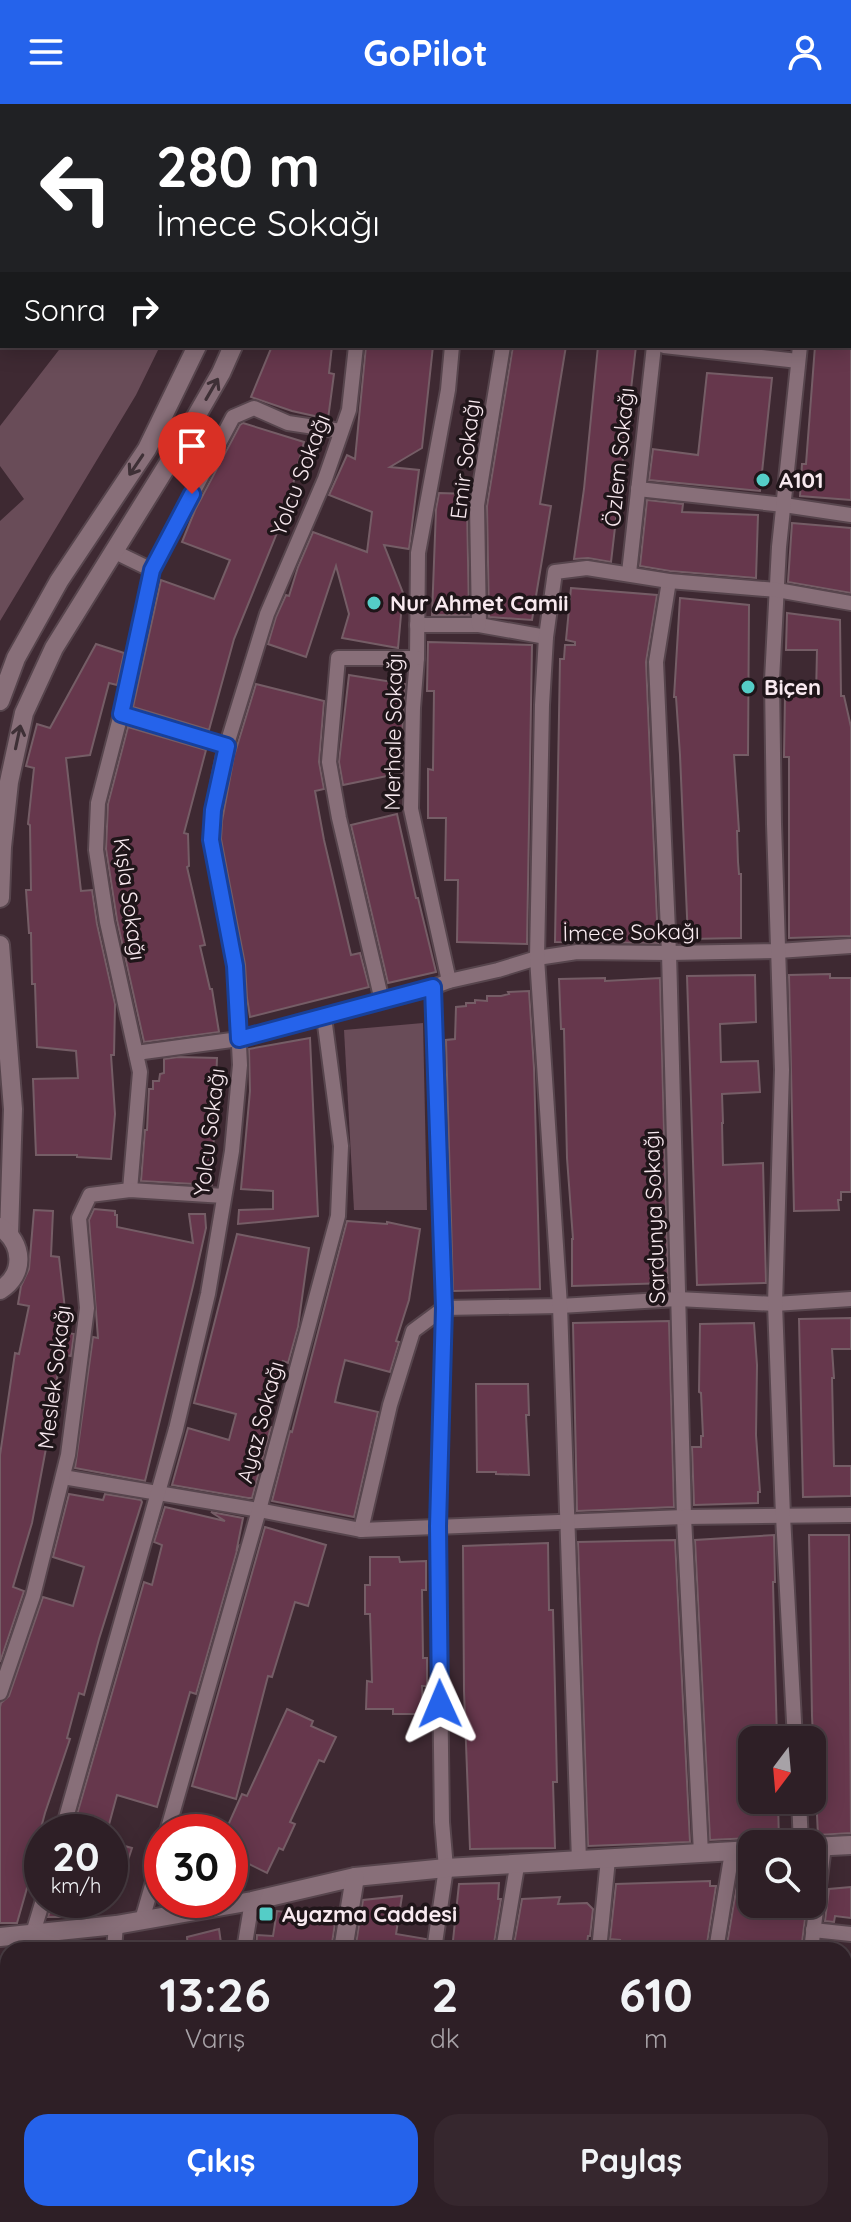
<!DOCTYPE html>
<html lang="tr">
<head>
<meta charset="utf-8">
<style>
	:root { --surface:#2e1f26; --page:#36272e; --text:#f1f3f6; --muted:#a7a2a7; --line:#493d43; --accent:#2563eb }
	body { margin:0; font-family:Quicksand,sans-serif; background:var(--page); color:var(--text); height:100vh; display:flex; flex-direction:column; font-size:30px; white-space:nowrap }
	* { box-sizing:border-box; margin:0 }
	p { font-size:26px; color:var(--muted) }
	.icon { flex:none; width:44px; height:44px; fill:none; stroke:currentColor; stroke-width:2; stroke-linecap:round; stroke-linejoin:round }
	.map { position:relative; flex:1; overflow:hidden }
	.sheet { position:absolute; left:0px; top:1838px; width:852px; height:280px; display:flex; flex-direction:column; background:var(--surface); border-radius:24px 24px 0 0; box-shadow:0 4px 20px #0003,0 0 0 2px var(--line) }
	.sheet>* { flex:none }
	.hud { position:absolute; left:0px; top:0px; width:852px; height:244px; box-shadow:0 4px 20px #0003,0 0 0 2px var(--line); background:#202124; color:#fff; overflow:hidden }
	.needle { width:52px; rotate:196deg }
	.tools { position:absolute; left:738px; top:1622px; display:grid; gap:16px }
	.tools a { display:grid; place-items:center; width:88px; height:88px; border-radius:16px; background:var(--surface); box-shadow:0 4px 20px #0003,0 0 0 2px var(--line); font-size:40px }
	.speed { position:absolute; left:24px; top:1710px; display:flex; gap:16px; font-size:40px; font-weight:700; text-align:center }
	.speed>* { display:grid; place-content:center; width:104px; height:104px; border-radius:50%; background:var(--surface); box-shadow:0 4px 20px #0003,0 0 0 2px var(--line); line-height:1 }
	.speed small { font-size:20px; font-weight:400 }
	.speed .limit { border:12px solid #d22; background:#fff; color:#111 }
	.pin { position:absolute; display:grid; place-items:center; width:68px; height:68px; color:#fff; margin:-82px -34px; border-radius:50% 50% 50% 0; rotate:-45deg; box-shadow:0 0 8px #0007 }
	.pin .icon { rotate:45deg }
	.me { position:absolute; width:88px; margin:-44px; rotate:359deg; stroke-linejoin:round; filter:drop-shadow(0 0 6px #0008) }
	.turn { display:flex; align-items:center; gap:28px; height:168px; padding:0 24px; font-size:36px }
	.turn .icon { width:104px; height:104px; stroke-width:2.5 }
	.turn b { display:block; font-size:56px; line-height:68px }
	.then { display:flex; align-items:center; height:76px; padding:0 24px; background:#0003; gap:16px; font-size:30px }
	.eta { display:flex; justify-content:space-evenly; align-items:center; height:136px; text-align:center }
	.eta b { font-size:48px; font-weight:800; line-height:56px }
	.button { display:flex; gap:16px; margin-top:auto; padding:16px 24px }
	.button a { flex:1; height:92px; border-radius:24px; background:var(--accent); color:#fff; font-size:32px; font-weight:800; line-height:92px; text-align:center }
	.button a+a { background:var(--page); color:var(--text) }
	header { display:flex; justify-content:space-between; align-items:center; height:104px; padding:0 24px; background:var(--accent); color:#fff; font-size:36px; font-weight:800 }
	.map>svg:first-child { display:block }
	.green { fill:#694c58 }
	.building { fill:#66374c; stroke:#755d66; stroke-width:2 }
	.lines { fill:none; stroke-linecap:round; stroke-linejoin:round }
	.minor-casing { stroke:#57454d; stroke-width:18 }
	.tertiary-casing { stroke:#57454d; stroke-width:22 }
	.minor { stroke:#886f79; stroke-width:14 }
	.tertiary { stroke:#886f79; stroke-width:18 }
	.oneway { stroke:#3e3036 }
	.route-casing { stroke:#184099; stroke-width:20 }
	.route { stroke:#2563eb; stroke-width:14 }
	.poi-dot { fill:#54cdc7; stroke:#1f1519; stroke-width:3 }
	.labels { text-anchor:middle; stroke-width:7; stroke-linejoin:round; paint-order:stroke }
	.street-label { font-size:22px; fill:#f8e9ef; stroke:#1f1519 }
	.poi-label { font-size:22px; font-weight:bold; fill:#f8e9ef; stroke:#1f1519; text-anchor:start }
</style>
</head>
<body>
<header><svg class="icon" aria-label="menu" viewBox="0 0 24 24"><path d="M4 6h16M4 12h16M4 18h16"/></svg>GoPilot<svg class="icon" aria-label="person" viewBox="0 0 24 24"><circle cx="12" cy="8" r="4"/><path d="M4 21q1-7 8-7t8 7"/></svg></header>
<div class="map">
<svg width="851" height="2118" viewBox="0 0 851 2118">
	<rect width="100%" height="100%" fill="#3e2932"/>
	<!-- green -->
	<g class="green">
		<polygon points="21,0 239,0 239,2 23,2"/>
		<polygon points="62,242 160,242 136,291 0,517 0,417 24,395 0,362 0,322"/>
		<polygon points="423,919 427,1106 354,1106 344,926"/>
	</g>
	<!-- building -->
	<g class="building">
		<polygon points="272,242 332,242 329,269 334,270 328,315 292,307 251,293"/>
		<polygon points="366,242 433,242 422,344 390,363 419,366 409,445 384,441 403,489 398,544 342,534 349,510 336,462 306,553 268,540 276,513 286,491 289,492 298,463 313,428 367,448 372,408 329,391 347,351 355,355"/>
		<polygon points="513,242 566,242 540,400 551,402 532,516 489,513 487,402"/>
		<polygon points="598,242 636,242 611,458 588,454 574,455 584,385"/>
		<polygon points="815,242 851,242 851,396 800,392 802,360 806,360"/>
		<polygon points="707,269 772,274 760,387 649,376 653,345 698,351"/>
		<polygon points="243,319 304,338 292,384 279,424 234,535 209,626 133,603 161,476 214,495 230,456 182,438 195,406 240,321"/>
		<polygon points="439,389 469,390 467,401 469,511 432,511 436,405"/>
		<polygon points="647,396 683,400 682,408 758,411 756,474 670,467 640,462"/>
		<polygon points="792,419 851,424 851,489 788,478"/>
		<polygon points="571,484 657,491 646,558 658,839 555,838 560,555 564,555 565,541 575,541 575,538 566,536"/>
		<polygon points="680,494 749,501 748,651 734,651 739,727 737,727 738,758 739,770 741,770 741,834 688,835 680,651 676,593 674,593"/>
		<polygon points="787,509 840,516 841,592 844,592 851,623 851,832 789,834 789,653 784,653 785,592 816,592 817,546 786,546"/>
		<polygon points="428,538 532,541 527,840 457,838 458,776 445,776 446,714 428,714 428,665 433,666 434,587 427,587"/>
		<polygon points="96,540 124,549 117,581 109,579 90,651 66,654 81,787 92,786 97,820 115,900 114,951 111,951 115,1010 111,1055 77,1053 77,1051 36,1051 33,975 78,974 76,947 37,943 35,880 32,880 31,829 29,829 26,786 31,786 30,721 28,720 34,664 26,662 37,620 50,624"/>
		<polygon points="349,571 405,580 402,632 398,632 402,648 402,669 343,681 339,658"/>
		<polygon points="256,580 324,597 319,658 324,685 315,687 324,736 351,851 360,849 369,883 250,913 247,894 245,860 221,735 222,717 234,652"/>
		<polygon points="128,623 206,646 184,729 188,730 189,762 187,763 205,841 200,842 210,885 212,885 219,928 144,938 117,816 106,745 108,700"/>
		<polygon points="397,710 416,794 418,794 436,868 388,879 351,721"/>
		<polygon points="830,870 830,874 851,874 851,1088 841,1088 841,1096 838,1096 839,1106 794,1107 789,871"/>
		<polygon points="755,871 756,918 720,920 721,958 758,957 760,988 722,990 723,1019 722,1019 723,1061 763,1059 766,1179 697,1181 687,872"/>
		<polygon points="605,874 605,877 660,874 668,1179 572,1182 572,1135 573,1135 567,1054 564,925 561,925 559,875"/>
		<polygon points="529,887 534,964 540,1185 453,1187 446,936 455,935 456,903 466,902 466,899 475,899 475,896 487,897 487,892 501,892 509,890 508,888"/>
		<polygon points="310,934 318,1112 238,1120 239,1106 273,1105 273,1087 241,1085 250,987 249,945"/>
		<polygon points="178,953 217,954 212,1081 141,1077 145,1026 147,1026 149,985 153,985 153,977 159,977 160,970 164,969 164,955"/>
		<polygon points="94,1105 115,1107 115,1111 117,1111 117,1123 193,1139 189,1110 205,1110 206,1124 193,1182 145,1377 75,1364 93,1233 98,1234 89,1116"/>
		<polygon points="34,1106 53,1107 51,1152 59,1153 66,1214 71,1215 68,1229 74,1230 71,1252 61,1250 54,1292 52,1291 47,1339 32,1419 13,1483 24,1487 0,1558 0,1351 15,1249 19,1250 29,1202 18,1200 21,1182 29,1165"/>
		<polygon points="347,1117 387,1120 387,1118 420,1125 409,1196 396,1237 399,1238 390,1268 345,1256 338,1284 335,1298 378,1308 354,1413 272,1397 290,1327 292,1328"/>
		<polygon points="237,1130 309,1144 298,1223 288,1259 283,1257 277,1278 266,1322 271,1323 252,1394 248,1394 172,1381 188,1324 229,1336 236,1310 194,1299"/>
		<polygon points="851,1214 851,1245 832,1245 834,1274 832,1274 834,1362 851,1362 851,1392 803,1393 799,1215"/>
		<polygon points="669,1217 674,1403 577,1407 573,1219"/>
		<polygon points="754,1219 757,1261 756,1331 760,1388 758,1388 758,1399 694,1401 692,1343 701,1343 701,1332 703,1332 701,1289 699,1288 700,1220"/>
		<polygon points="476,1280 528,1280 529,1311 526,1311 529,1371 496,1370 496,1368 477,1368"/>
		<polygon points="69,1390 103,1396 105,1390 141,1396 142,1398 99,1535 84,1591 79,1589 67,1634 70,1635 45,1709 33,1754 33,1763 17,1819 0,1819 0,1603 1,1599 9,1592 43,1493 73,1502 84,1463 53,1453"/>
		<polygon points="165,1403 225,1417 211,1408 243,1414 237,1444 238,1443 196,1590 190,1588 157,1703 117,1691 107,1728 72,1728 144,1478 152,1481 162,1441 154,1438"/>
		<polygon points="265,1423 326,1441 308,1502 295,1498 272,1573 268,1572 236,1695 192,1682"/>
		<polygon points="774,1431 775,1478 773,1478 777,1636 752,1636 752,1696 778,1696 779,1739 762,1739 751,1734 710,1736 695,1436"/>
		<polygon points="809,1431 849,1431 851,1729 818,1731 812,1612"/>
		<polygon points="675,1436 690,1738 588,1742 578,1438"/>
		<polygon points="548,1439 549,1506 553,1506 555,1585 557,1678 553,1678 555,1744 470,1745 464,1587 463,1442"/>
		<polygon points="370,1453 399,1453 400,1458 426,1457 426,1486 422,1486 423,1554 427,1554 427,1582 422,1582 423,1610 393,1610 393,1605 366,1605 367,1577 372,1578 370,1510 365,1510 365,1481 370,1481"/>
		<polygon points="287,1605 313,1617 311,1622 336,1633 324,1658 319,1656 290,1718 295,1720 283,1746 279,1744 267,1769 241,1756 242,1752 230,1746 230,1728 225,1728 242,1690 247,1692"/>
		<polygon points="110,1738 132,1744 123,1771 110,1768"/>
		<polygon points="710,1777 710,1782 716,1782 706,1846 669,1846 670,1842 643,1838 642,1846 619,1846 620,1836 610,1835 616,1780"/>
		<polygon points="499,1779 498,1795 501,1795 493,1846 452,1846 459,1780"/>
		<polygon points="752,1780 752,1800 807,1800 801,1846 726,1846 737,1781"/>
		<polygon points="851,1783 851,1814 835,1812 834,1818 825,1817 829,1785"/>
		<polygon points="402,1792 396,1830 426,1835 424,1846 355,1846 363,1796"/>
		<polygon points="560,1793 558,1800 587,1799 593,1805 590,1832 588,1832 586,1846 513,1846 522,1795"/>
		<polygon points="53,1796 82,1796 77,1813 48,1813"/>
		<polygon points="287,1805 306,1808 337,1806 331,1846 256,1846 257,1831 273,1832 277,1807 286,1808"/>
		<polygon points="219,1825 222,1846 188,1846 187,1833"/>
	</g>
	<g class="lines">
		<!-- minor casing -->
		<g class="minor-casing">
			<g id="minor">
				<polyline points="805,0 805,2"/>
				<polyline points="610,2 610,0"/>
				<polyline points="850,150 851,150"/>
				<polyline points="664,242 798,257"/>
				<polyline points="638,385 784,401 851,411"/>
				<polyline points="115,448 152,466"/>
				<polyline points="629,469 654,242"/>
				<polyline points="669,477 656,558 669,849 684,1413 701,1749"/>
				<polyline points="417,521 479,521 546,533"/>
				<polyline points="479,521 477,401 503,242"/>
				<polyline points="121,610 227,642"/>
				<polyline points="449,877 411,705 413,604 417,554 418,449 448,286 452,242"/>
				<polyline points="433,883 444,1204 438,1422 442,1718 446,1764 434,1846"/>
				<polyline points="382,897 339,714 329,658 338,554 417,554"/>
				<polyline points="136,949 239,935 433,883 449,877 498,866 537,854 577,848 669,849 778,847 851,842"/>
				<polyline points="130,1086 140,968 107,818 96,746 98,699 121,610 152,466 233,313 254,304 288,319 341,327"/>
				<polyline points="63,1373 259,1406 361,1426 684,1413 851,1411"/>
				<polyline points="361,1426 390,1301 413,1227 444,1204 560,1202 678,1195 775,1200 851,1195"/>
				<polyline points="0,1589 33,1492 68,1351 87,1204 79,1114 90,1091 130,1086 224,1092"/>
				<polyline points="795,1636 783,1412 775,1200 782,966 774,720 772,576 779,443 800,242"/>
				<polyline points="799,1696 801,1740"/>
				<polyline points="62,1728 176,1325 208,1190 232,1047 240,961 235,862 211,736 213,706 224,650 267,510 325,375 349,306 356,242"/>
				<polyline points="167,1728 259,1406 338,1112 341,1042 324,913"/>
				<polyline points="579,1757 560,1202 537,854 542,601 546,533 555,468 587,464 669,477 777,486 851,499"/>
				<polyline points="142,1816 162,1747"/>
				<polyline points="813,1826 851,1830"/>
				<polyline points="31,1846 33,1829 43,1796"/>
				<polyline points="114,1846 116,1821"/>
				<polyline points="244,1846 252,1797"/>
				<polyline points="503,1846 517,1762"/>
				<polyline points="599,1846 608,1755"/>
				<polyline points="716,1846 732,1748"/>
				<polyline points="811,1846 824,1742"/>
				<polyline points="0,1974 8,1975"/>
				<polyline points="844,2008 851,2009"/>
				<polyline points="844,2098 851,2058"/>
				<polyline points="128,2118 130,2110"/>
				<polyline points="201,2118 203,2110"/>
				<polyline points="393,2118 395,2110"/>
				<polyline points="529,2118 531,2110"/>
				<polyline points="670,2118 671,2110"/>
				<polyline points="769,2118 770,2110"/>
				<polyline points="840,2118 842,2110"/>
			</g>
		</g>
		<!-- tertiary casing -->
		<g class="tertiary-casing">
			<g id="tertiary">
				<polyline points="269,2 269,0"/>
				<polyline points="307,2 307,0"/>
				<polyline points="0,597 16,554 59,477 147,345 197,242"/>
				<polyline points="0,794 2,743 9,678 24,609 54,544 178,344 221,269 233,242"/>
				<polyline points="0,841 13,1005 9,1130"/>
				<path d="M0,1123C23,1139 26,1170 0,1186"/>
				<polyline points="812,1743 851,1741"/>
				<polyline points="0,1833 116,1821 252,1797 355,1773 446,1764 752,1746"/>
				<polyline points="343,1846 355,1773"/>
				<polyline points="299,2118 300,2110"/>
			</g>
		</g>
		<!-- minor -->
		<use href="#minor" class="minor"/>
		<!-- tertiary -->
		<use href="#tertiary" class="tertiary"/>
	</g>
	<!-- one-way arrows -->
	<defs><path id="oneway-shaft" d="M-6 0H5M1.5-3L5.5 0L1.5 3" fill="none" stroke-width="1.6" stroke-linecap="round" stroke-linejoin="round" transform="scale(2)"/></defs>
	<g class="oneway">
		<use href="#oneway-shaft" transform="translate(212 285) rotate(-60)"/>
		<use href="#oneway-shaft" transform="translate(136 361) rotate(124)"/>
		<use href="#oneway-shaft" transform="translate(18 633) rotate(-78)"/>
	</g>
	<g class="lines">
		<!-- route casing -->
		<g class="route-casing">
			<polyline id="route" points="192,390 152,466 121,610 227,642 213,706 211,736 235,862 239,935 433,883 444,1204 438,1422 440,1600"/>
		</g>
		<!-- route -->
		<use href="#route" class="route"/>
	</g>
	<!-- markers -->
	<g class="poi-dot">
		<circle cx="763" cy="376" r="8"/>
		<circle cx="374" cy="499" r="8"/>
		<circle cx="748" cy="583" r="8"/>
		<rect x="258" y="1802" width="16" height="16" rx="4"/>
	</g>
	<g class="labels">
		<!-- street labels -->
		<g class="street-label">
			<text transform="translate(619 353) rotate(-84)" y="8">Özlem Sokağı</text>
			<text transform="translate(465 355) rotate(-83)" y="8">Emir Sokağı</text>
			<text transform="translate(300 371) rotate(-69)" y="8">Yolcu Sokağı</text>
			<text transform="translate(393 628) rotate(-89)" y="8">Merhale Sokağı</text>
			<text transform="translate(130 795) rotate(82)" y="8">Kışla Sokağı</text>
			<text transform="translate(631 828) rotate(-1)" y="8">İmece Sokağı</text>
			<text transform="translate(209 1028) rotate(-83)" y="8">Yolcu Sokağı</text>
			<text transform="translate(654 1113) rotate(-92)" y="8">Sardunya Sokağı</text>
			<text transform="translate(54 1273) rotate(-83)" y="8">Meslek Sokağı</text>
			<text transform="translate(260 1318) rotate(-75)" y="8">Ayaz Sokağı</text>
		</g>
		<!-- poi labels -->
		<g class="poi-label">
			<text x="779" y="384">A101</text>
			<text x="390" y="507">Nur Ahmet Camii</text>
			<text x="764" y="591">Biçen</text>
			<text x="282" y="1818">Ayazma Caddesi</text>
		</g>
	</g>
</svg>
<div class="tools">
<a><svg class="needle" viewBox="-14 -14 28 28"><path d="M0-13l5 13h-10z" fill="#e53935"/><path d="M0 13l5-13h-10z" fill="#a7a2a7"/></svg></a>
<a><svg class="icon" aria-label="search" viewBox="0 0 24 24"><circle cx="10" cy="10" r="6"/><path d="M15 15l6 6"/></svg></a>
</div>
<div class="speed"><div>20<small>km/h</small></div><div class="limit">30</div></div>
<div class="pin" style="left:192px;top:390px;background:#d93025"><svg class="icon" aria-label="arrive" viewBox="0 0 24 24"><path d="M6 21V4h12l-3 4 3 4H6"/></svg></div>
<svg class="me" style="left:440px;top:1600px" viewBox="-20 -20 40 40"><path d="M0-17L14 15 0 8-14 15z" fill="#2563eb" stroke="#fff" stroke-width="4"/></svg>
<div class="hud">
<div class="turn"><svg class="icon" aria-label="left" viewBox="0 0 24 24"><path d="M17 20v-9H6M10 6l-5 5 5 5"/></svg><div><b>280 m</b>İmece Sokağı</div></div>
<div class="then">Sonra<svg class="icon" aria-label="right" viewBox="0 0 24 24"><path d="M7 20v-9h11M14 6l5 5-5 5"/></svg></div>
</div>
<section class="sheet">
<div class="eta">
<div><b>13:26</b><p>Varış</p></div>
<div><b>2</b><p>dk</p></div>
<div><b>610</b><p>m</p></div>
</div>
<div class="button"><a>Çıkış</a><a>Paylaş</a></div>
</section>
</div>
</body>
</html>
